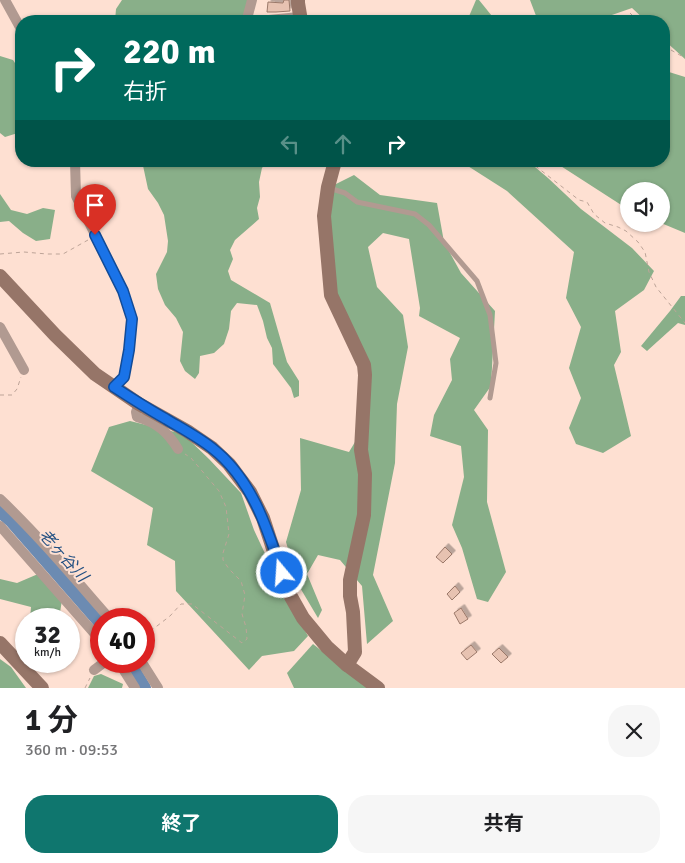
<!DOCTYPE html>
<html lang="ja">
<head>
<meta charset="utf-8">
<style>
	:root { --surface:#fff; --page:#f6f6f6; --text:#202124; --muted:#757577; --accent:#0f766e }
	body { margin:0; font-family:Signika,"Noto Sans JP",sans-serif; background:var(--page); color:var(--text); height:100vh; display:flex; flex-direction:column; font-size:19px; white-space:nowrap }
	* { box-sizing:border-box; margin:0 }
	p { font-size:16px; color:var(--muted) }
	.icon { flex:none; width:28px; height:28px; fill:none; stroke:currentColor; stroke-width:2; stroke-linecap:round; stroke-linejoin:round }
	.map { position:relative; height:688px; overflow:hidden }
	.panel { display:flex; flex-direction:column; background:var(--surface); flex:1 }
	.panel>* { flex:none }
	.guide { position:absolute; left:15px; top:15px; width:655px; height:152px; border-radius:20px; box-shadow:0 1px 4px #0004; background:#00695c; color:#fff; overflow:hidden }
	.buttons { position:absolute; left:620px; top:182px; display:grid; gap:10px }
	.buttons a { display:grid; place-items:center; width:50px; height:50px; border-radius:50%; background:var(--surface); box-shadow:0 1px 4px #0004; font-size:25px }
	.speed { position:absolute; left:15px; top:608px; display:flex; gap:10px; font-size:25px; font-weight:700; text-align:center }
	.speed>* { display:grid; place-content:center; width:65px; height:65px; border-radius:50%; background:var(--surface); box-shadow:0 1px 4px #0004; line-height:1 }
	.speed small { font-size:12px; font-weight:400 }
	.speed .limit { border:8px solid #d22; background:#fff; color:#111 }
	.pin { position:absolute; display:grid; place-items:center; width:42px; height:42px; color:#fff; margin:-51px -21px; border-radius:50% 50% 50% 0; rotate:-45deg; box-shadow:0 0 5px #0007 }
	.pin .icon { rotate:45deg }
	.me { position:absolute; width:55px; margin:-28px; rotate:342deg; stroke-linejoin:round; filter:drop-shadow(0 0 4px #0008) }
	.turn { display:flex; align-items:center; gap:18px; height:105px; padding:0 25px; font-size:22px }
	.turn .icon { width:65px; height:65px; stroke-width:2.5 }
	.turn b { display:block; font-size:35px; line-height:42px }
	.lanes { display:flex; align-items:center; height:48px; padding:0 25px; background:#0003; justify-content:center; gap:25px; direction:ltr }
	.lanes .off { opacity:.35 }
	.round { display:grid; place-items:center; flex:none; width:52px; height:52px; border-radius:20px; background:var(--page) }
	.overview { display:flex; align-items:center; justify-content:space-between; height:85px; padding:0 25px }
	h1 { font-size:30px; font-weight:700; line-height:38px }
	.button { display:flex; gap:10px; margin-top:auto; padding:10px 25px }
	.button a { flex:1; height:58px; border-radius:20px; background:var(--accent); color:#fff; font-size:20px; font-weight:700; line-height:58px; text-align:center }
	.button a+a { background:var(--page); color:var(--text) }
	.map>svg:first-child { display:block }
	.forest { fill:#89af89 }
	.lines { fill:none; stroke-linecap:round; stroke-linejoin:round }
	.river { stroke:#6c8bb2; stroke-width:14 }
	.building { fill:#e7c2b1; stroke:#9b796a; filter:url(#shadow) }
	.path { stroke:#bda498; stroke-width:1; stroke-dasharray:4 4; stroke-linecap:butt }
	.lane { stroke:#b19a91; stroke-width:5 }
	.street { stroke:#b19a91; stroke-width:10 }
	.secondary { stroke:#967568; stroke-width:14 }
	.route-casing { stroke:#114b97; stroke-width:12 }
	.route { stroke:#1a73e8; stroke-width:9 }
	.labels { text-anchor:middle; stroke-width:4; stroke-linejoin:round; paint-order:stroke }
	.water-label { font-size:16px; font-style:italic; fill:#235082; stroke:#fee0d2 }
</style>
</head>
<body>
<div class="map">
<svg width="685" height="688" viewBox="0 0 685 688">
	<defs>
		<filter id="shadow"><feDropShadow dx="3.5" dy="-3.5" stdDeviation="0" flood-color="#0004"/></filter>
	</defs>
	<rect width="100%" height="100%" fill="#fee0d2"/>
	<!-- forest -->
	<g class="forest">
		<polygon points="122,0 248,0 246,21 115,21 116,9"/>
		<polygon points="476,0 479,0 496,21 467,21"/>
		<polygon points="530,0 685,0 685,59 664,40 664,21 646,21 632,8 609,16 614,21 538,21"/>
		<polygon points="0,56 13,60 21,72 21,132 5,137 0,133"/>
		<polygon points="664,67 669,72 685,77 685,233 661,223 661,191 629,191 629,210 553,161 664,161"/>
		<polygon points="142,161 267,161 262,168 259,182 260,197 257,208 259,219 235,240 230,250 233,259 228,271 231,280 270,303 287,362 299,381 299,396 294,398 291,388 273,364 272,348 267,338 263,321 257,305 237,303 231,311 229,329 224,344 214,353 200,356 199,373 195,379 185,371 180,361 183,332 176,318 165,305 158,289 156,274 167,252 168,241 164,215 158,203 148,189"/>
		<polygon points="460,161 528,161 548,178 581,209 632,248 654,271 644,290 615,311 621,352 614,365 631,436 603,453 576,444 569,428 581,398 569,368 581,327 566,298 574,252 507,191"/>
		<polygon points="354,175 380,195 437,203 444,242 461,273 495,311 491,386 474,410 488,430 487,502 506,572 488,602 477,599 462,548 452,525 464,477 461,446 430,436 434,415 452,380 450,359 460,338 419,316 420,308 409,239 383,233 368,247 377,287 403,315 408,347 397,404 395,463 373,575 393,621 367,644 362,586 340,560 318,555 307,574 322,610 318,618 299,586 286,542 301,490 300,438 349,452 361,432 368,366 333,295 330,235 332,186"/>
		<polygon points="0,194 11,210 27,214 43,208 55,210 50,239 36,241 23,233 9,221 0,222"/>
		<polygon points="681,296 685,296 685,325 678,323 647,351 641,346 670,311"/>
		<polygon points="130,421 183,434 209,459 241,493 254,530 282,590 308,636 294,651 262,656 249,670 176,591 175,561 147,545 153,508 91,471 109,427"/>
		<polygon points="38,574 62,600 59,619 30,619 31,607 0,599 0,579 17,583"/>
		<polygon points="313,644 369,688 294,688 287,673"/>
		<polygon points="0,659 11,667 26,688 0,688"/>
		<polygon points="101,674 123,684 122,688 88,688 94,676"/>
	</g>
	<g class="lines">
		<!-- river -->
		<g class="river">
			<polyline points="0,511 11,520 101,623"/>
			<polyline points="128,661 144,688"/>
		</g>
	</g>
	<!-- building -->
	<g class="building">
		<polygon points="284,0 289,0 290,11 276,12 267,12 268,2 283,3"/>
		<polygon points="445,547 452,554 443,563 436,557"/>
		<polygon points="455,586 460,592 452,600 447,594"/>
		<polygon points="461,608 468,619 460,624 454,613"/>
		<polygon points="471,645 477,652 467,660 461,653"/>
		<polygon points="499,648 508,657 501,663 492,654"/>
	</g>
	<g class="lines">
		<!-- path -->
		<g class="path">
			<polyline points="630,13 638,21"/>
			<polyline points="664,46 685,58"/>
			<polyline points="529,161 579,200 587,202 594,214 605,223 618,227 626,231 638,242 645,252 649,272 656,287 685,323"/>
			<polyline points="0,254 24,252 47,254 63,254 88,240"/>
			<polyline points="0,395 12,395 17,389 21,377"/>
			<polyline points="144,636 170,616 181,604 192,604 242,643 247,639 246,627 242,614 245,595 241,581 229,569 223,560 223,553 229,534 226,507 219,491 191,458 185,454"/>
			<polyline points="85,688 90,678"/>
		</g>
		<!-- lane -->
		<polyline class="lane" points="329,188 345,193 357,202 415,214 429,225 477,281 490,315 496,363 490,398"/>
		<!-- street -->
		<g class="street">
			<polyline points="5,0 21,29"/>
			<polyline points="250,21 248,15 252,0"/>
			<polyline points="259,21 299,17"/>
			<polyline points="75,161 76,196 123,291 132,319 129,350 124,377 114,387"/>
			<polyline points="0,327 24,370"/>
			<path d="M139,404L136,412L137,417C157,423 167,431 178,449"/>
			<path d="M0,499C39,536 74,578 110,619"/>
			<polyline points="0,526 101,641"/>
			<polyline points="118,661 135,688"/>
			<polyline points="141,661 158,688"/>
			<polyline points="94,670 106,661"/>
		</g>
		<!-- secondary -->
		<g class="secondary">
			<polyline points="298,0 298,3 301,21"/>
			<polyline points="335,161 328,187 324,216 331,295 364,365 365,375 361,450 365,474 364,515 350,580 350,596 353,612 355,652 347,665"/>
			<polyline points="0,276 55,335 95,374 139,404 187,431 212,448 229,464 250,492 263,518 281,573 290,595 303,618 327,647 347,665 378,688"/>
			<polyline points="0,643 42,688"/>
		</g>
	</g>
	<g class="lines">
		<!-- route casing -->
		<g class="route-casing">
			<path id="route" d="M95,235L123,291L132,319L129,350L124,377L114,387C131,398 148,409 166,419C181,428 198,437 212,448C251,478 267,527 282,573"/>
		</g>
		<!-- route -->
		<use href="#route" class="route"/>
	</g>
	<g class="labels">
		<!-- water labels -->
		<g class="water-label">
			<text transform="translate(64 555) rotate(48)" y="6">老ヶ谷川</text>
		</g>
	</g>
</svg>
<div class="buttons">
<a><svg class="icon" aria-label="sound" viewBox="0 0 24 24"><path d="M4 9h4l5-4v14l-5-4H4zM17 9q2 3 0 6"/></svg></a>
</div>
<div class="speed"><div>32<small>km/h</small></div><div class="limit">40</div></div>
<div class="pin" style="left:95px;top:235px;background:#d93025"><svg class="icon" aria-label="arrive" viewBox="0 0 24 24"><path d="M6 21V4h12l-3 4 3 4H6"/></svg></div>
<svg class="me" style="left:282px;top:573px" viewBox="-20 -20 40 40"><circle r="17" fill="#1a73e8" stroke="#fff" stroke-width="3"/><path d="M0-11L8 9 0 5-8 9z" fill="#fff"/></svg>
<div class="guide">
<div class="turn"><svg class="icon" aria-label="right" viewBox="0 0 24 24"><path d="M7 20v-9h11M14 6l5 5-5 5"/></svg><div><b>220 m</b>右折</div></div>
<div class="lanes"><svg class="icon off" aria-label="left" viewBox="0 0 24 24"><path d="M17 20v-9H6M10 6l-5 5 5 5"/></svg><svg class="icon off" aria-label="ahead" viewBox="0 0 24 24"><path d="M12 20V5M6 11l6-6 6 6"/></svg><svg class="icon" aria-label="right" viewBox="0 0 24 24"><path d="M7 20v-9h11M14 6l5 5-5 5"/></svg></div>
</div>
</div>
<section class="panel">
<div class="overview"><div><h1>1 分</h1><p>360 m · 09:53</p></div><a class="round"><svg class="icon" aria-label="close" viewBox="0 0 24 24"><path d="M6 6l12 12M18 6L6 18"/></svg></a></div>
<div class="button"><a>終了</a><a>共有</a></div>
</section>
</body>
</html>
